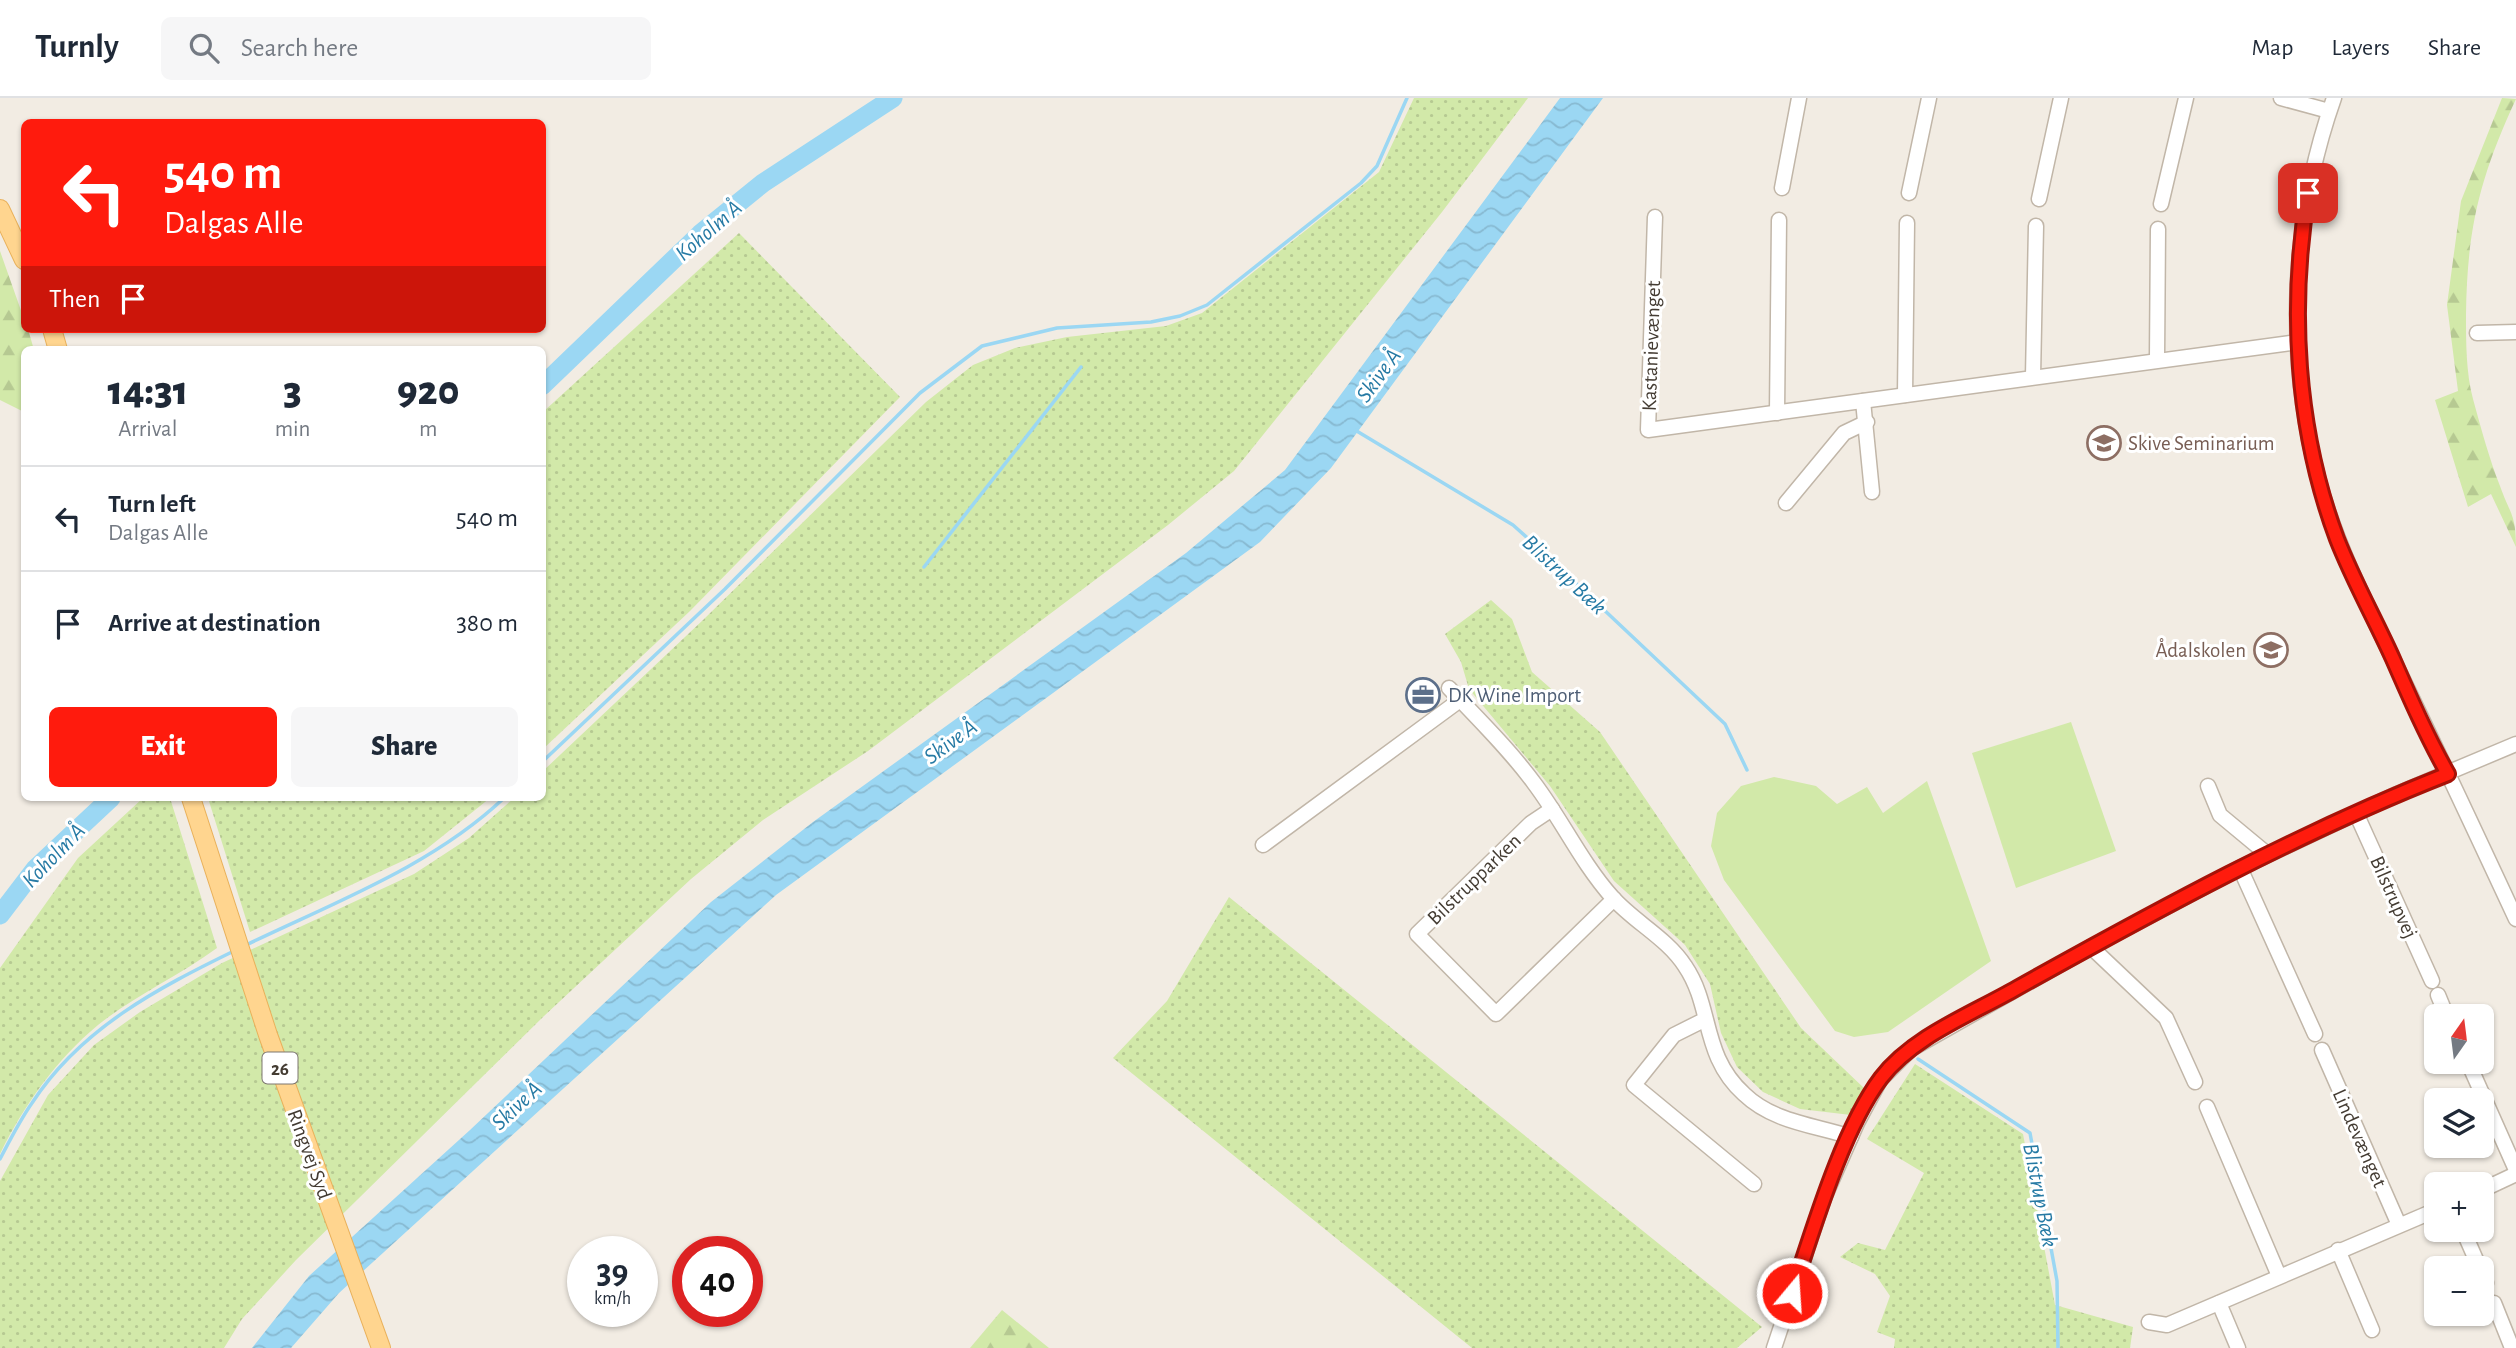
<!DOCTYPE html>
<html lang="en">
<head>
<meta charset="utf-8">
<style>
	:root { --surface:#fff; --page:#f6f6f7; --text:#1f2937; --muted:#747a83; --line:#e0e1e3; --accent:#ff1b0d }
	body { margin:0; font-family:"Alegreya Sans",sans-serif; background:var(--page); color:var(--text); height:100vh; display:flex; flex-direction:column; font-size:26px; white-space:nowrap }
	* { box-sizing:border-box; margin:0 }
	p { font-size:23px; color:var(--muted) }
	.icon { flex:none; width:38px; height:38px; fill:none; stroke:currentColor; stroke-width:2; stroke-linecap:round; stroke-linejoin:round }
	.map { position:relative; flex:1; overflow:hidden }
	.panel { position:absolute; left:21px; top:248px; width:525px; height:455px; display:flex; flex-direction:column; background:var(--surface); border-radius:10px; box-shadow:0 2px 5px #0004 }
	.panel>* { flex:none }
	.top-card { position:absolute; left:21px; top:21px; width:525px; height:214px; border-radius:10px; box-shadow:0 2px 5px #0004; background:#ff1b0d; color:#fff; overflow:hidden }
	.needle { width:46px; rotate:14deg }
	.controls { position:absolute; left:2424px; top:906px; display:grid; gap:14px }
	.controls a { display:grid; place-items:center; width:70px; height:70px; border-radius:10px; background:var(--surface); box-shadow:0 2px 5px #0004; font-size:35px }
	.speed { position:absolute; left:567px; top:1138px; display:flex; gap:14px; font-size:35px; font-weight:700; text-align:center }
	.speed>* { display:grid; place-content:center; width:91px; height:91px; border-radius:50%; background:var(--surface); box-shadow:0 2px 5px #0004; line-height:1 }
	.speed small { font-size:18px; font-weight:400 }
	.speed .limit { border:10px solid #d22; background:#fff; color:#111 }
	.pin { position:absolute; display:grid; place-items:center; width:60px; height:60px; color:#fff; margin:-30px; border-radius:14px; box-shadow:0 4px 10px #0006 }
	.me { position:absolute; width:77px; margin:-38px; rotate:18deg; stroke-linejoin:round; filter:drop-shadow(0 0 5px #0008) }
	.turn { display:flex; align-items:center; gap:24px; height:147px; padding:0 28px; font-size:32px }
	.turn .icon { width:91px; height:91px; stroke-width:2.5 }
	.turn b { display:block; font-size:49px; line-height:60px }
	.then { display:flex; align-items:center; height:66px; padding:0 28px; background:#0003; gap:14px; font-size:26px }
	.eta { display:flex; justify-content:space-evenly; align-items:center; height:119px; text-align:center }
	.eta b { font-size:42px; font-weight:800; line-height:49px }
	.action { display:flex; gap:14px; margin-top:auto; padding:14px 28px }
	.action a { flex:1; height:80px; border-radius:10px; background:var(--accent); color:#fff; font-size:28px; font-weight:800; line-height:80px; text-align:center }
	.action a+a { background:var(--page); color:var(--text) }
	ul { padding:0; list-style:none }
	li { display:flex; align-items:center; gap:21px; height:105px; padding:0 28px; border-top:2px solid var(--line) }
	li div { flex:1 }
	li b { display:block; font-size:26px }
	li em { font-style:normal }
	header { display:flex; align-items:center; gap:42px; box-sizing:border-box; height:98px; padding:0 35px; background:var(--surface); border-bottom:2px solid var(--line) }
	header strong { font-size:33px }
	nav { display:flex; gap:38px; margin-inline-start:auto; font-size:24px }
	.search { width:490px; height:63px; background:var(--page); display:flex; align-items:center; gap:18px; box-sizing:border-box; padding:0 24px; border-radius:10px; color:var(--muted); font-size:26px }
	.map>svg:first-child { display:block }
	.grass { fill:url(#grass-dots) }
	.forest { fill:url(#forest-firs) }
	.park { fill:#d2e9a9 }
	.water { fill:url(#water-waves) }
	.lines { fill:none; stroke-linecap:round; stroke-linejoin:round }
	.stream { stroke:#9bd7f3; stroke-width:3.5 }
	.river { stroke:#9bd7f3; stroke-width:19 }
	.minor-casing { stroke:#c1b6a8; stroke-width:17 }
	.major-casing { stroke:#e9b15b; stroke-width:20 }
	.minor { stroke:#fff; stroke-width:14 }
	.major { stroke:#ffd58f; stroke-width:18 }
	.route-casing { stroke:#a61208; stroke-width:18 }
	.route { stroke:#ff1b0d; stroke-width:12 }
	.labels { text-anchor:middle; stroke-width:6; stroke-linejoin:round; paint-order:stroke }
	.shield { fill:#fff; stroke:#7c7670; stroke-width:2 }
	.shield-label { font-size:19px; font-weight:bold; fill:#443c33 }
	.street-label { font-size:21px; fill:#443c33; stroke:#fff }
	.education-label { font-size:21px; fill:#785e54; stroke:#fff; text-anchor:start }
	.service-label { font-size:21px; fill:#4e5e75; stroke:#fff; text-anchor:start }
	.water-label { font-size:23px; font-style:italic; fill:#267aa4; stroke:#fff }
</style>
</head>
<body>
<header>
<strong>Turnly</strong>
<div class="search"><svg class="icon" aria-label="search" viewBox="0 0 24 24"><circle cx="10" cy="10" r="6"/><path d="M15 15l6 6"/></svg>Search here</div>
<nav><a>Map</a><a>Layers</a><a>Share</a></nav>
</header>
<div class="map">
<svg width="2516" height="1250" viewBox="0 0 2516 1250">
	<defs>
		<pattern id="grass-dots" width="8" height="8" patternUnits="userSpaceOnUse" patternTransform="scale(1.75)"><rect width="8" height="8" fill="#d2e9a9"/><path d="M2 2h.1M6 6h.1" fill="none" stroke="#b6c992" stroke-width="1.8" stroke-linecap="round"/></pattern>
		<pattern id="forest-firs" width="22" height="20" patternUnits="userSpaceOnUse" patternTransform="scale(1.75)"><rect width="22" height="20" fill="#d2e9a9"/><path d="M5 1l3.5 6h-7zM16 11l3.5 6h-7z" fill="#b6c992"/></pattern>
		<pattern id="water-waves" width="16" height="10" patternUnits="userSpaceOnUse" patternTransform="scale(1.75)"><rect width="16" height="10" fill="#9bd7f3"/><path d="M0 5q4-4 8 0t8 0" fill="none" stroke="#87b9d1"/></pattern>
	</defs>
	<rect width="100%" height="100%" fill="#f2ece3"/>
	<!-- grass -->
	<g class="grass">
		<polygon points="1414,0 1528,0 1442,114 1234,373 1168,427 868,653 763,722 691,781 544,918 296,1162 242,1221 224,1250 0,1250 0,1083 48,997 94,947 140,914 222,865 414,776 469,740 514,700 542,700 543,673 703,522 926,304 973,267 1015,250 1067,239 1166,228 1202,215 1379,74"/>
		<polygon points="739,135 900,299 690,513 543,651 543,314"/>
		<polygon points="1491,502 1512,521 1532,574 1600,634 1801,930 1865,991 1851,1017 1800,1011 1763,994 1737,969 1721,935 1710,886 1685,847 1614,783 1550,688 1469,591 1461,564 1445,536"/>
		<path d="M143,700H170L217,850C179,878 134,898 98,927C56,962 24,1007 0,1056V870L78,760Z"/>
		<polygon points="208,700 490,700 424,753 250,834"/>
		<polygon points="1229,799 1762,1229 1737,1250 1472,1250 1113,960 1167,903"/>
		<polygon points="1915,966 2023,1036 2055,1207 2133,1229 2130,1250 1894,1250 1895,1241 1877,1234 1890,1198 1875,1176 1840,1159 1858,1145 1885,1152 1924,1075 1867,1041"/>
	</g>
	<!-- forest -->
	<g class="forest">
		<path d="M2502,0L2516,1C2480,79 2467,130 2466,217C2466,244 2466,275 2473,301C2481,330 2489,360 2500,388C2510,416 2516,416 2516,449L2491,396L2468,409L2435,302L2458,293L2447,207L2461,103Z"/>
		<polygon points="0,153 24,221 24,231 28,231 34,252 24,252 24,314 0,302"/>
		<polygon points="1002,1212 1049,1250 970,1250"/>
	</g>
	<!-- park -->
	<g class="park">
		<polygon points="2071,624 2116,753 2016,790 1972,655"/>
		<polygon points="1774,679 1816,688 1837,706 1867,689 1883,715 1927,683 1991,863 1888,934 1854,939 1835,933 1724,782 1711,748 1717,715 1741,688"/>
	</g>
	<!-- water -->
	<polygon class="water" points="1560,0 1603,0 1331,370 1260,444 776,797 339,1195 291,1250 252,1250 309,1178 470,1032 711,804 813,724 1186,455 1285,372"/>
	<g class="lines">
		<!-- stream -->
		<g class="stream">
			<polyline points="1355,332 1513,427 1531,443 1725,626 1747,672"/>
			<polyline points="924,469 1081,269"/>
			<polyline points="542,664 725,491 920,295 982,248 1057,230 1151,224 1180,218 1207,207 1361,85 1377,68 1407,0"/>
			<path d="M246,847C335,804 432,768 504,700"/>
			<polyline points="1918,961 2030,1035 2057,1183 2058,1250"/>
			<path d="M0,1061C10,1042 20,1022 32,1005C81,930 158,890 236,852"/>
		</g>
		<!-- river -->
		<g class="river">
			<polyline points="542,288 700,136 763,85 893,0"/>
			<polyline points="0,817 35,771 111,700"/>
		</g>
		<!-- minor casing -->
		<g class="minor-casing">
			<g id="minor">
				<polyline points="2281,0 2329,13"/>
				<path d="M2334,0C2290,125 2285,263 2321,391C2338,449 2365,503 2391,557C2434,645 2475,733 2516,821"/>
				<polyline points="1782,90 1799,0"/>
				<polyline points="1909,95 1929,0"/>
				<polyline points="2039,101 2061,0"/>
				<polyline points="2161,106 2186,0"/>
				<polyline points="1655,119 1648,332 2298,244"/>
				<polyline points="2477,235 2516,234"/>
				<polyline points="2157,261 2158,131"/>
				<polyline points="2033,279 2036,128"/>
				<polyline points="1905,297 1907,125"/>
				<polyline points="1863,303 1872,394"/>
				<polyline points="1777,315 1779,122"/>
				<polyline points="1786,405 1844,335 1867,324"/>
				<path d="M1449,590C1478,621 1509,651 1534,685C1562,722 1581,764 1612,799C1634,824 1667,840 1685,868C1713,909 1701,957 1744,996C1773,1024 1814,1027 1851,1039"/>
				<polyline points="2208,688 2220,717 2267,756"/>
				<polyline points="1552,711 1531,725 1417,836 1496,916 1614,801"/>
				<polyline points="2356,715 2432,883"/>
				<polyline points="1263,747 1460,602"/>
				<polyline points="2240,770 2315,936"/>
				<polyline points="2091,849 2166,920 2195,984"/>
				<polyline points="2438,897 2447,919"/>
				<polyline points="1704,922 1674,937 1634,987 1754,1086"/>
				<polyline points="2322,952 2399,1127"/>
				<polyline points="2468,964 2516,1072"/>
				<polyline points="2207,1009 2279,1178"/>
				<polyline points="2482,1092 2516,1076"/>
				<polyline points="2463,1132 2480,1171"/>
				<polyline points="2338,1152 2372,1232"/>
				<polyline points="2482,1174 2486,1185"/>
				<polyline points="2219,1205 2238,1250"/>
				<polyline points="2494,1205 2512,1250"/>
				<polyline points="2149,1224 2167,1227 2436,1112"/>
				<polyline points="1774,1250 1824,1100 1857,1025 1880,982 1911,951 2091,849 2240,770 2397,696 2516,646"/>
			</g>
		</g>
		<!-- major casing -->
		<g class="major-casing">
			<g id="major">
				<polyline points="0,111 24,162"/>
				<polyline points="52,231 58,252"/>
				<polyline points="191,700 268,937 381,1250"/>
			</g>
		</g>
		<!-- minor -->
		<use href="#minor" class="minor"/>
		<!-- major -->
		<use href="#major" class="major"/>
	</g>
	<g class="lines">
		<!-- route casing -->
		<g class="route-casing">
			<path id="route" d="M1792,1195C1813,1132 1842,1032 1881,980C1913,938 1972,916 2017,890C2157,812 2298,735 2448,676C2427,639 2410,600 2393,561C2375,521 2353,482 2337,441C2296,331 2289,210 2308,95"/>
		</g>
		<!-- route -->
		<use href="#route" class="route"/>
	</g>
	<!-- icons -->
	<defs>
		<g id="school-ring" transform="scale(1.75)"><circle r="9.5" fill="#fff" stroke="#8d6e63" stroke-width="1.5"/><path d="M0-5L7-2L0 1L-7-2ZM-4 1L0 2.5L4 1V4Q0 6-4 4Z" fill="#8d6e63"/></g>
		<g id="office-ring" transform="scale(1.75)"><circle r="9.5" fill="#fff" stroke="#5c6f8a" stroke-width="1.5"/><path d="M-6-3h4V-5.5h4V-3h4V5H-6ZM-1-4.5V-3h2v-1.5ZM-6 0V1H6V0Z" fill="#5c6f8a"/></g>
	</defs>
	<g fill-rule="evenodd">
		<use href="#school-ring" x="2104" y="345"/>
		<use href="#school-ring" x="2271" y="552"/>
		<use href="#office-ring" x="1423" y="597"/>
	</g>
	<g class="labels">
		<!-- shield labels -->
		<rect class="shield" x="262.5" y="954.5" width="35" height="31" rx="5"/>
		<g class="shield-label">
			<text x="280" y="977">26</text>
		</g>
		<!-- street labels -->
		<g class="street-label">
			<text transform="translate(1651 248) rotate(-88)" y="7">Kastanievænget</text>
			<text transform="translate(1474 781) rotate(-44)" y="7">Bilstrupparken</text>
			<text transform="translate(2394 799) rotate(66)" y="7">Bilstrupvej</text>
			<text transform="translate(2360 1040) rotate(66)" y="7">Lindevænget</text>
			<text transform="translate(310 1056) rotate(70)" y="7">Ringvej Syd</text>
		</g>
		<!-- education labels -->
		<g class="education-label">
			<text x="2128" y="352">Skive Seminarium</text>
			<text x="2246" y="559" text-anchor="end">Ådalskolen</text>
		</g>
		<!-- service labels -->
		<g class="service-label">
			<text x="1448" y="604">DK Wine Import</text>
		</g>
		<!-- water labels -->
		<g class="water-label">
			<text transform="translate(708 132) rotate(-41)" y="8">Koholm Å</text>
			<text transform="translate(1378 277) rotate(-54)" y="8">Skive Å</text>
			<text transform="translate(1565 476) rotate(43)" y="8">Blistrup Bæk</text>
			<text transform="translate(950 643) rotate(-36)" y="8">Skive Å</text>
			<text transform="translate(53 757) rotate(-46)" y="8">Koholm Å</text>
			<text transform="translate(516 1007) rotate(-43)" y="8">Skive Å</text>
			<text transform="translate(2041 1097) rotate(79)" y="8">Blistrup Bæk</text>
		</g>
	</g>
</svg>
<div class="controls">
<a><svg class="needle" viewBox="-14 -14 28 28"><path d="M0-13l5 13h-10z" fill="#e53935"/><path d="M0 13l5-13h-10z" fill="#747a83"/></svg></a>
<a><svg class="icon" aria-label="layers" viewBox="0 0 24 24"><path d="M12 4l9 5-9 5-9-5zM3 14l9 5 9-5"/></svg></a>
<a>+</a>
<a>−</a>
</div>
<div class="speed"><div>39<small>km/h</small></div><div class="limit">40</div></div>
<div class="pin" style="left:2308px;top:95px;background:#d93025"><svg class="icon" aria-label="arrive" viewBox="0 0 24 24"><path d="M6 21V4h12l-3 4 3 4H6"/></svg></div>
<svg class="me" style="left:1792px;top:1195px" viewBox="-20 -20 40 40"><circle r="17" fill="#ff1b0d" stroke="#fff" stroke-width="3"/><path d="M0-11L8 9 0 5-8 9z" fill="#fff"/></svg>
<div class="top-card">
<div class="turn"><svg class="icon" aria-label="left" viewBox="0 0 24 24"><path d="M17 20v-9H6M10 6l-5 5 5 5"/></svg><div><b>540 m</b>Dalgas Alle</div></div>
<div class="then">Then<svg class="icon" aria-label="arrive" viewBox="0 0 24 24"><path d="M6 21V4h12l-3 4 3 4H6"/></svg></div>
</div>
<section class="panel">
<div class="eta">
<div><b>14:31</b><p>Arrival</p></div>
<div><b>3</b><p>min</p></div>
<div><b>920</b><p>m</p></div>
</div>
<ul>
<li><svg class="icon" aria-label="left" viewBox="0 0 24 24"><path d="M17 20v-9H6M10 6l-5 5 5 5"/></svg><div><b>Turn left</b><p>Dalgas Alle</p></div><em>540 m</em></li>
<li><svg class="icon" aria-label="arrive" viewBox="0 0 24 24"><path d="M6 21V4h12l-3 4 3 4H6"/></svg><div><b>Arrive at destination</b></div><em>380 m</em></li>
</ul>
<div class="action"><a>Exit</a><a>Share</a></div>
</section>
</div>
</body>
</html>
